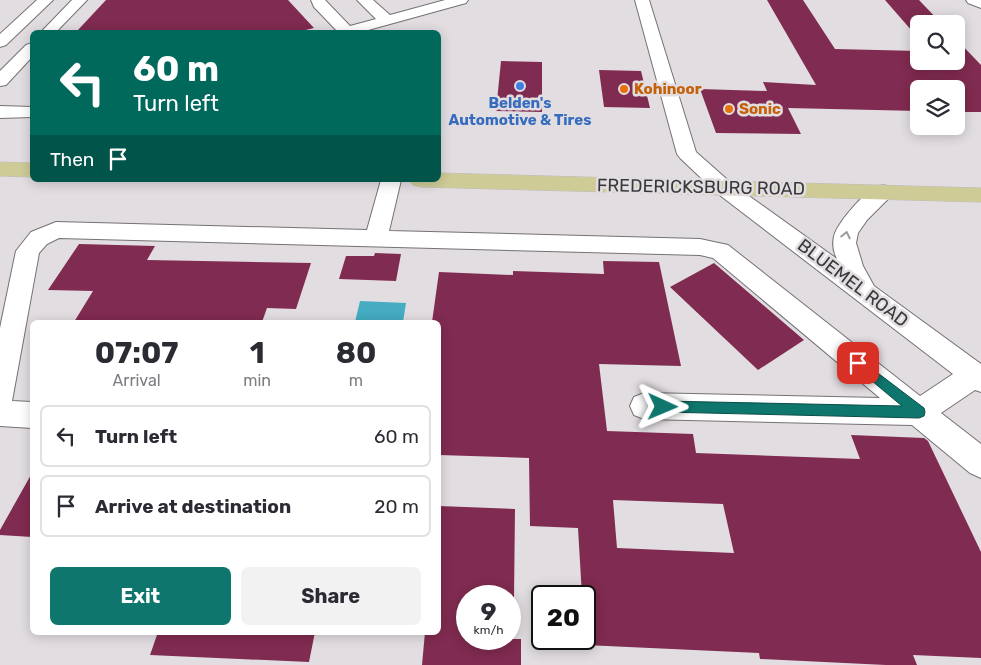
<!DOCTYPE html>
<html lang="en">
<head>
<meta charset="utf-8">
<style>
	:root { --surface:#fff; --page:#f2f2f3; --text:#2b2b33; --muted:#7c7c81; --line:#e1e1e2; --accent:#0f766e }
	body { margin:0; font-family:Rubik,sans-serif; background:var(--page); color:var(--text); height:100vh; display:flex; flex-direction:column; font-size:19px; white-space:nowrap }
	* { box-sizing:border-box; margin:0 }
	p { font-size:16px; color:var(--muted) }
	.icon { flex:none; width:28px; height:28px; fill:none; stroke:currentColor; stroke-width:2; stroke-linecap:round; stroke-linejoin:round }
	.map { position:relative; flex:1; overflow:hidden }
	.drawer { position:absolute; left:30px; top:320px; width:411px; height:315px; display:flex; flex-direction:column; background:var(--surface); border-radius:8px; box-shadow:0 2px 12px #0003 }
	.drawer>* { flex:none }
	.hud { position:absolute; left:30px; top:30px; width:411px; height:152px; border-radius:8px; box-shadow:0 2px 12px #0003; background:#00695c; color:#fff; overflow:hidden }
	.controls { position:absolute; left:910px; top:15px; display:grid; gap:10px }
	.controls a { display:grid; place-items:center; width:55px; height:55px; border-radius:8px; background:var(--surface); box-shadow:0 2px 12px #0003; font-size:25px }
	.speed { position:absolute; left:456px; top:585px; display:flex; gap:10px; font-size:25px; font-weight:700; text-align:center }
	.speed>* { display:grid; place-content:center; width:65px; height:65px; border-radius:50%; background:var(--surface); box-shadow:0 2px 12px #0003; line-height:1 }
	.speed small { font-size:12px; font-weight:400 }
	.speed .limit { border:2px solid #111; border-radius:8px; background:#fff; color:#111 }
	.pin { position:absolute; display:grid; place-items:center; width:42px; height:42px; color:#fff; margin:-21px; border-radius:10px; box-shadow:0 2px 8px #0006 }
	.me { position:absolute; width:55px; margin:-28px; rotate:91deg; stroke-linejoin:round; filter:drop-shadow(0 0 4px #0008) }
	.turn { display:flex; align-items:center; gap:18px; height:105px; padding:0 20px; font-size:22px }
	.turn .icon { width:65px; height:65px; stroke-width:2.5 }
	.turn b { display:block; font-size:35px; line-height:42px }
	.then { display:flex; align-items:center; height:48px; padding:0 20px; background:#0003; gap:10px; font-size:19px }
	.eta { display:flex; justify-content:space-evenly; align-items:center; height:85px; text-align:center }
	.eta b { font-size:30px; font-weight:700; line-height:35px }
	.button { display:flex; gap:10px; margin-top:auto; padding:10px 20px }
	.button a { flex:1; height:58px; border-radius:8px; background:var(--accent); color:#fff; font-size:20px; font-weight:700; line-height:58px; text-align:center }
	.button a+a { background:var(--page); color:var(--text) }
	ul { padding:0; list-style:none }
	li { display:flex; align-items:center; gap:15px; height:62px; margin:0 10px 8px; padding:0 10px; border:2px solid var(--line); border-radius:8px }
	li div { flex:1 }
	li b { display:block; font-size:19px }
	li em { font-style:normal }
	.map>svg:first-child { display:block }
	.water { fill:#45acc2 }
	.building { fill:#802b51; fill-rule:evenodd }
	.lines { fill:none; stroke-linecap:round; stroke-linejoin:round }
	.minor-casing { stroke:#757174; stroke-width:2 }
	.major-casing { stroke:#bcbcbc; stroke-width:1 }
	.minor { fill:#fff; fill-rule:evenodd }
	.major { fill:#cfcb97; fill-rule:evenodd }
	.oneway { stroke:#9c9c9c }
	.route { fill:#0f766e; stroke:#0a4d48 }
	.shop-dot { fill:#3f7fe0; stroke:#e2dde1; stroke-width:2 }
	.food-dot { fill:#e8710a; stroke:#e2dde1; stroke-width:2 }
	.labels { text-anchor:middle; stroke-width:5; stroke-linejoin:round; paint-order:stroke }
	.far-food-label { font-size:15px; font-weight:bold; fill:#c56008; stroke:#e2dde1; text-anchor:start }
	.far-shop-label { font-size:15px; font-weight:bold; fill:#366cbe; stroke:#e2dde1 }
	.street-label { font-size:18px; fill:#3a393a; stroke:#e2dde1 }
</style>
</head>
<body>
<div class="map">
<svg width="981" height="665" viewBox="0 0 981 665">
	<rect width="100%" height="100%" fill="#e2dde1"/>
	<!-- water -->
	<polygon class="water" points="360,301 406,303 403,322 355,322"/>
	<!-- building -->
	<g class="building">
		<polygon points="106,0 288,0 314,28 297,32 77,31"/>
		<polygon points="767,0 803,0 835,49 919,51 919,61 956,61 956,39 981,65 981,112 956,112 956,89 919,89 919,111 788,108 801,134 716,133 700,89 767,91 763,82 816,85"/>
		<polygon points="885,0 919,0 942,24 919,24 919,39"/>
		<polygon points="501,61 542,62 542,112 496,111"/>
		<polygon points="599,70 641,71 650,108 604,107"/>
		<polygon points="79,244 155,246 147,260 311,263 296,309 267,308 262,322 74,322 93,291 48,290"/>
		<polygon points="375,253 401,254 396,281 339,279 346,256 374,256"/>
		<path d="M603,261L659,262L681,366L599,364L607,431L693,434L696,453L860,459L851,435L924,438L928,441L981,552V658L913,655L917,665H886L760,659L759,653L585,645V596H582L578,528L530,526L529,458L439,455V322H432L439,272L513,275V271L604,274ZM613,500L723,504L734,553L617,548Z"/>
		<polygon points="714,263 804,340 758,370 670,287"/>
		<polygon points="32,473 32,537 0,535 0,530"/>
		<polygon points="439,506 515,509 514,597 468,595 468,639 521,639 521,665 422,665 425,632 439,632"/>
		<polygon points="158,632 315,632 309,662 150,655"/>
	</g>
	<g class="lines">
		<!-- minor casing -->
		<g class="minor-casing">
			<g id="minor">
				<polygon points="37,0 53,0 6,45 0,47 0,34"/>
				<polygon points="72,0 87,0 56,32 41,32"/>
				<polygon points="311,0 325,0 350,26 376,19 357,0 373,0 390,15 445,0 468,0 466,3 361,32 338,32 314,7"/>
				<path d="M635,0H649L696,152L731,183L837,259C833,251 832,241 835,233C841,219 863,194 876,187C882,184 886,186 892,187L895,192L867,220L858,233L856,243L863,266L874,286L981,364V392L975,390L941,413L981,444V478L970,473L912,425L644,419L634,415L630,406L634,397L644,393L880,398L713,258L700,255L59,238L47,244L39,253L12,401L32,402V428L0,426V328L16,251L31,232L56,222L367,230L381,180H401L389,231L700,239L728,245L920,396L953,374L717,193L680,158L677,154Z"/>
				<polygon points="966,0 981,0 981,8 968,3"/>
				<polygon points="32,43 32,57 6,85 0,86 0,71 26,45"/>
				<polygon points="0,106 32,107 32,117 0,118"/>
			</g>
		</g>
		<!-- major casing -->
		<g class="major-casing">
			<g id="major">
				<polygon points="0,162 32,163 32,177 0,176"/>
				<polygon points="439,173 981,188 981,202 421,187 413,185 410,180 439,180"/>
			</g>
		</g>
		<!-- minor -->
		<use href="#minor" class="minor"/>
		<!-- major -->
		<use href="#major" class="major"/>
	</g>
	<!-- one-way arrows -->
	<defs><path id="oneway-chevron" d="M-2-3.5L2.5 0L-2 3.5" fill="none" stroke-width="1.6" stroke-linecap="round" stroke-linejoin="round" transform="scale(1.25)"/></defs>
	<use class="oneway" href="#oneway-chevron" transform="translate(846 235) rotate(-78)"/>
	<!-- route -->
	<polygon class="route" points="858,358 924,408 925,412 924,416 919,418 663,412 659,411 657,407 659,403 663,401 902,406 854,366 852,363 854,359"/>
	<!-- markers -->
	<circle class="shop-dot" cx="520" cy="86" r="5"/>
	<g class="food-dot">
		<circle cx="624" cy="89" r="5"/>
		<circle cx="729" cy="109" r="5"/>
	</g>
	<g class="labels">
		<!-- far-food labels -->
		<g class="far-food-label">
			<text x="634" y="94">Kohinoor</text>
			<text x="739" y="114">Sonic</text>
		</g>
		<!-- far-shop labels -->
		<g class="far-shop-label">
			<text x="520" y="108">Belden's<tspan x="520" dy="17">Automotive &amp; Tires</tspan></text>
		</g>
		<!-- street labels -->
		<g class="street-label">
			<text transform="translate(701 187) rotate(1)" y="6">FREDERICKSBURG ROAD</text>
			<text transform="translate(853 283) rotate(37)" y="6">BLUEMEL ROAD</text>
		</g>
	</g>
</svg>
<div class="controls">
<a><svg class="icon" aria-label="search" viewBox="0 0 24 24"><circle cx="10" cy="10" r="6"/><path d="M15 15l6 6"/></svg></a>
<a><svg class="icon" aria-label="layers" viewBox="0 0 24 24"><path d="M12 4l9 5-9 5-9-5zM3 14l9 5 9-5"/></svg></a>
</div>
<div class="speed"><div>9<small>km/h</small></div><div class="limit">20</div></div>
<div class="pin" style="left:858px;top:363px;background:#d93025"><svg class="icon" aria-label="arrive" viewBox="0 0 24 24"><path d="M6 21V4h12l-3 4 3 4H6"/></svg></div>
<svg class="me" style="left:663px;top:407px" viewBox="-20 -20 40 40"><path d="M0-17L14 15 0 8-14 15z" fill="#0f766e" stroke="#fff" stroke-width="4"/></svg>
<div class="hud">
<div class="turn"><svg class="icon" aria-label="left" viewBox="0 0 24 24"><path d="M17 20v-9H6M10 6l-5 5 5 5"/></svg><div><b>60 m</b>Turn left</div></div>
<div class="then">Then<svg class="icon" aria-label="arrive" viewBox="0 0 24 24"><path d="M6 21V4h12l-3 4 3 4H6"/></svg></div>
</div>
<section class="drawer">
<div class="eta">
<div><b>07:07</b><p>Arrival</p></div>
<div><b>1</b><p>min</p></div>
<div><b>80</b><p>m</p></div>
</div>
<ul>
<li><svg class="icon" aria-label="left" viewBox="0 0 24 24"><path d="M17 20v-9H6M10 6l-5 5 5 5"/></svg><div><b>Turn left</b></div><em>60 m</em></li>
<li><svg class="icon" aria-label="arrive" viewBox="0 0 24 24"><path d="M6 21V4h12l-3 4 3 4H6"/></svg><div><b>Arrive at destination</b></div><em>20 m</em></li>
</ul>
<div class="button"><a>Exit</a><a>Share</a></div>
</section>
</div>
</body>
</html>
